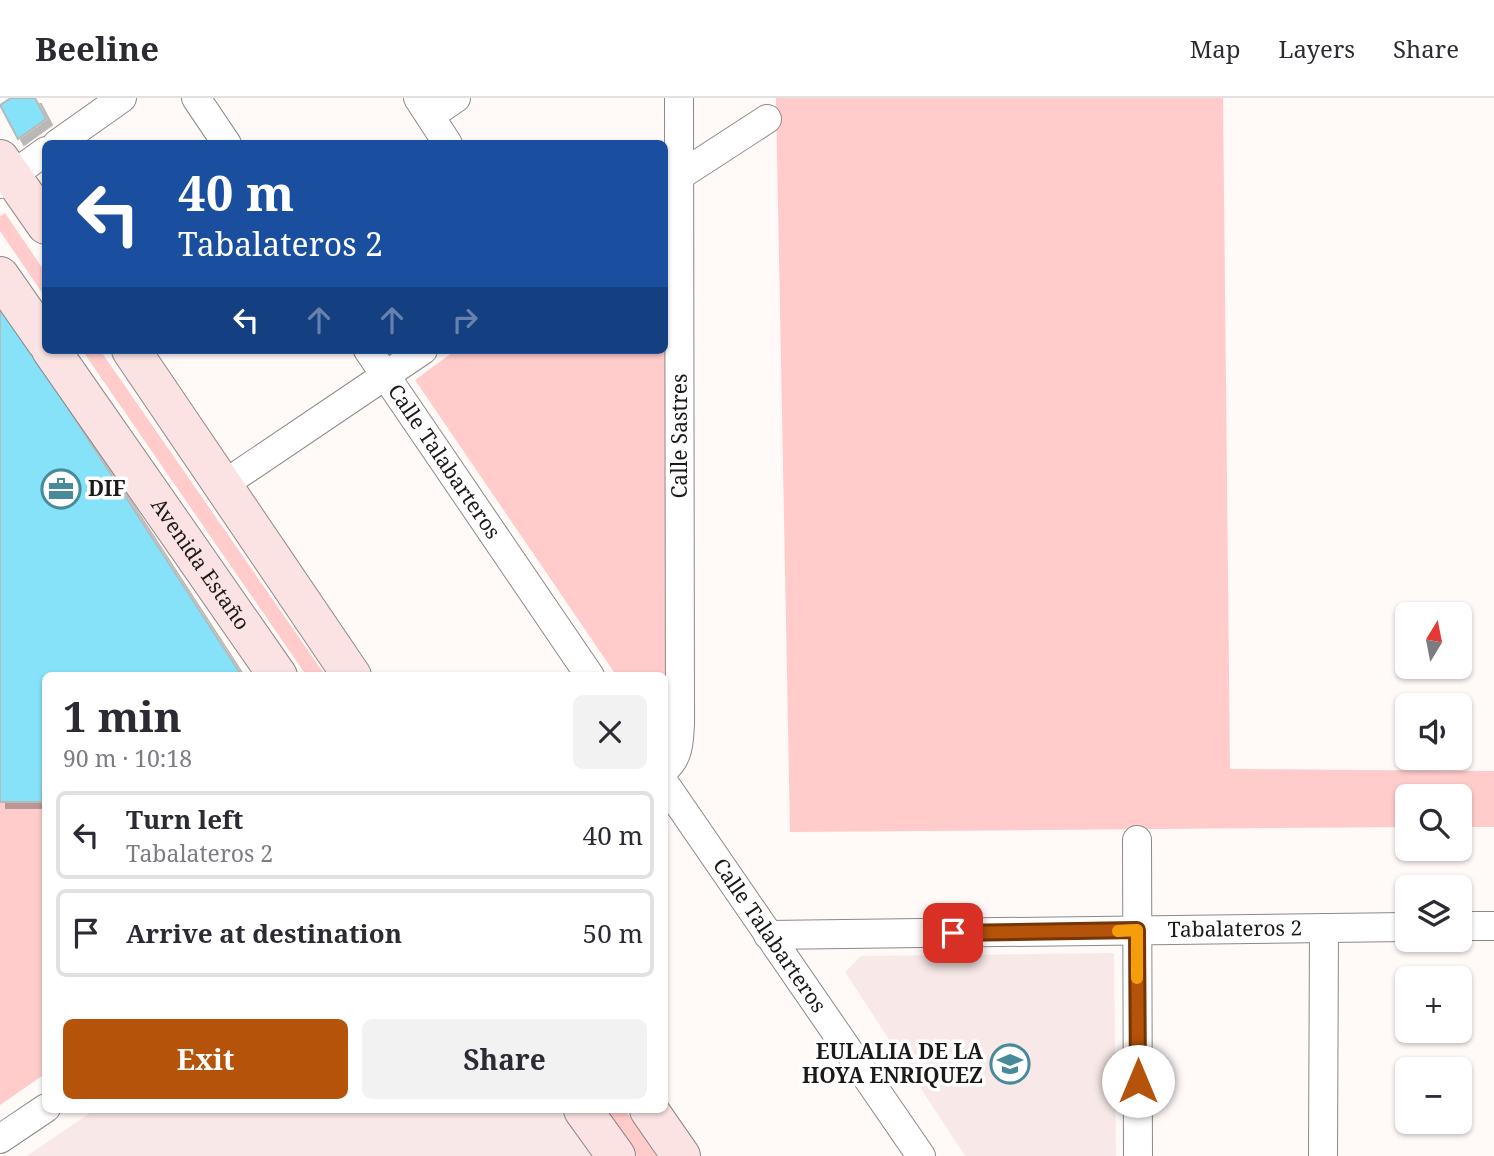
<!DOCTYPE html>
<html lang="en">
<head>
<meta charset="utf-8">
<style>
	:root { --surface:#fff; --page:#f2f2f3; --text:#2b2b33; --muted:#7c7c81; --line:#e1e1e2; --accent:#b45309 }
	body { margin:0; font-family:"Noto Serif",serif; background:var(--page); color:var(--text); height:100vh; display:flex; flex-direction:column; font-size:26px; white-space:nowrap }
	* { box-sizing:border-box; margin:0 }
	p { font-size:23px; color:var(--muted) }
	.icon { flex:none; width:38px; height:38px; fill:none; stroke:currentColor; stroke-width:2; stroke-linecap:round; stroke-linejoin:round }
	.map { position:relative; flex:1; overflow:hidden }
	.side { position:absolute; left:42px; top:574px; width:626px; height:441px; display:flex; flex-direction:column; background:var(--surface); border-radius:10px; box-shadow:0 2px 5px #0004 }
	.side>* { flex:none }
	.top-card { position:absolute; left:42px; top:42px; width:626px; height:214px; border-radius:10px; box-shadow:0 2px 5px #0004; background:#1a4fa0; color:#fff; overflow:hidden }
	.needle { width:46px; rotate:10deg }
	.buttons { position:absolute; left:1395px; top:504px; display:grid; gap:14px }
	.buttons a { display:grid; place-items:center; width:77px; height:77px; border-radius:10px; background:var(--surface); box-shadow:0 2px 5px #0004; font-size:35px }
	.pin { position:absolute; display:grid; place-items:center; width:60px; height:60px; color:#fff; margin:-30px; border-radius:14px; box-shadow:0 4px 10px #0006 }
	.me { position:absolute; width:77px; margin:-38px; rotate:0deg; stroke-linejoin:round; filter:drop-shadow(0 0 5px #0008) }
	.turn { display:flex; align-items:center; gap:24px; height:147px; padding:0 21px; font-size:32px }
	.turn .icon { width:91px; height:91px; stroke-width:2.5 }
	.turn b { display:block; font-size:49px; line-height:60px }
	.lanes { display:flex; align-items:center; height:66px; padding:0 21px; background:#0003; justify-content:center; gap:35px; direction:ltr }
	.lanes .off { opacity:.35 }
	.round { display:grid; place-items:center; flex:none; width:74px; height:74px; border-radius:10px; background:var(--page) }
	.overview { display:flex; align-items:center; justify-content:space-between; height:119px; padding:0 21px }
	h1 { font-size:42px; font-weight:700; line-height:52px }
	.primary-button { display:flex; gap:14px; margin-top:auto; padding:14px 21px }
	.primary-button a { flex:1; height:80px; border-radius:10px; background:var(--accent); color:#fff; font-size:28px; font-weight:700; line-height:80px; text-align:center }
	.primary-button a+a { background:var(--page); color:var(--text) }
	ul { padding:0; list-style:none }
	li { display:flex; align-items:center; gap:21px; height:88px; margin:0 14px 10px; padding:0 7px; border:4px solid var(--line); border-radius:10px }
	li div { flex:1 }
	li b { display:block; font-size:26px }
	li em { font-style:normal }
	header { display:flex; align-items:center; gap:42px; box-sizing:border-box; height:98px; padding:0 35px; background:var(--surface); border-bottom:2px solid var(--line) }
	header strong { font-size:33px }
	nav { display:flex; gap:38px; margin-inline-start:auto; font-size:24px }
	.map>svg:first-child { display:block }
	.built { fill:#f8e9e8 }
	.green { fill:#ffcccb }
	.building { fill:#85e2f9; stroke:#b5babc; stroke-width:2; filter:url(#shadow) }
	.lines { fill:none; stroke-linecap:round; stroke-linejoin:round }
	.street-casing { stroke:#8e8989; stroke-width:30 }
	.secondary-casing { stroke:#8e8989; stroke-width:40 }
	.street { stroke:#fff; stroke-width:28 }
	.secondary { stroke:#fbe3e3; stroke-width:38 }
	.route-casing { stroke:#753606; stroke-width:18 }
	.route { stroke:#b45309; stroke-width:12 }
	.slow { stroke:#f59e0b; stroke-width:12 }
	.labels { text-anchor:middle; stroke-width:7; stroke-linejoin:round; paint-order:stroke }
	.street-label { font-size:21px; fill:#1c1a19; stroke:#fff }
	.poi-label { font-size:21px; font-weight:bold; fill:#1c1a19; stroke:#fff; text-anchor:start }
</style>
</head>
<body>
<header>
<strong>Beeline</strong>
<nav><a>Map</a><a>Layers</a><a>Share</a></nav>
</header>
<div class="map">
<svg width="1494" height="1058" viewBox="0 0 1494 1058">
	<defs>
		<filter id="shadow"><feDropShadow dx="6" dy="6" stdDeviation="0" flood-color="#0004"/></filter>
	</defs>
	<rect width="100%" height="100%" fill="#fff9f8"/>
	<!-- built -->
	<g class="built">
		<polygon points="1114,855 1116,1058 965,1058 845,874 861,858"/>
		<polygon points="94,1012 559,1012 592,1058 27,1058"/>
	</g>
	<!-- green -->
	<g class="green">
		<polygon points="776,0 1223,0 1230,671 1494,673 1494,729 1460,729 1460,698 1407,698 1407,729 790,734"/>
		<polygon points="665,103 666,103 665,644 665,578 616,577 415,282 456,252 665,252"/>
		<polygon points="5,115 45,174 45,199 0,133 0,118"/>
		<polygon points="82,252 100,252 325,577 306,577"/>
		<polygon points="43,622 45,622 45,976 0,1007 0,704 42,704"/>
		<polygon points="605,1012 625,1012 657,1058 637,1058"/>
	</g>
	<!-- building -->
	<g class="building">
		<polygon points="11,0 35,0 46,21 18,41 0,7"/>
		<polygon points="0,205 242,578 46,578 42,704 0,704"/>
	</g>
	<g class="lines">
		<!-- street casing -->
		<g class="street-casing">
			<g id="street">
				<polyline points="196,0 227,46"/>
				<polyline points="418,0 448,46"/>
				<polyline points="430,18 456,0"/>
				<polyline points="57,46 122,0"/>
				<polyline points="0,86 46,53"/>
				<polyline points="667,86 767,21"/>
				<path id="s1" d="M368,252L590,578"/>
				<polyline points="223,387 423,252"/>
				<path d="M665,671C679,659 679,644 680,626L679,0"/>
				<path id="s2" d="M665,686L921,1058"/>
				<polyline points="1137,742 1138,1058"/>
				<polyline points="1460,828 1494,828"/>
				<path id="s3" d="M768,837L1407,829"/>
				<polyline points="0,1041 46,1010"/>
				<polyline points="1323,1058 1324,830"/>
			</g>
		</g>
		<!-- secondary casing -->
		<g class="secondary-casing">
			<g id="secondary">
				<polyline points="0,61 46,127"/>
				<polyline points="0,178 46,244"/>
				<path id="s4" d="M51,252L278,578"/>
				<polyline points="131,252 352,578"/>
				<polyline points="583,1012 616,1058"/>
				<polyline points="649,1012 681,1058"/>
			</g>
		</g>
		<!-- street -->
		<use href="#street" class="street"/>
		<!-- secondary -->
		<use href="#secondary" class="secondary"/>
	</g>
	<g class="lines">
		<!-- route casing -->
		<g class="route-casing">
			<polyline id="route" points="953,835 1137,832 1138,983"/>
		</g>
		<!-- route -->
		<use href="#route" class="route"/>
		<!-- slow -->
		<polyline class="slow" points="1118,833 1137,832 1137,880"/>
	</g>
	<!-- icons -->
	<defs>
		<g id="office-ring" transform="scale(2.0125)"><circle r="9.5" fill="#fff" stroke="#478a9a" stroke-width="1.5"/><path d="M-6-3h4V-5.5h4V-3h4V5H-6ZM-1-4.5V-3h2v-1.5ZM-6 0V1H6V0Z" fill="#478a9a"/></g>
		<g id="school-ring" transform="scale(2.0125)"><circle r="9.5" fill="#fff" stroke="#478a9a" stroke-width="1.5"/><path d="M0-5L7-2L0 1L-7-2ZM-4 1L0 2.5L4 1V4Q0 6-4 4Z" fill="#478a9a"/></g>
	</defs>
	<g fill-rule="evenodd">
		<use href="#office-ring" x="61" y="391"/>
		<use href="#school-ring" x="1010" y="966"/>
	</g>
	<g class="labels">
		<!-- street labels -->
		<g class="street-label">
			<text transform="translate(680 338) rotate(-90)" y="7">Calle Sastres</text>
			<text dy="7" stroke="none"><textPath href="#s1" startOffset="135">Calle Talabarteros</textPath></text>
			<text dy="7" stroke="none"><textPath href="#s4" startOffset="261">Avenida Estaño</textPath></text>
			<text dy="7" stroke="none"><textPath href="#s3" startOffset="467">Tabalateros 2</textPath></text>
			<text dy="7" stroke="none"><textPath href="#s2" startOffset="184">Calle Talabarteros</textPath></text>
		</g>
		<!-- poi labels -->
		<g class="poi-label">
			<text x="88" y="398">DIF</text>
			<text x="983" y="961" text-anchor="end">EULALIA DE LA<tspan x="983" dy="24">HOYA ENRIQUEZ</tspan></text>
		</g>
	</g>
</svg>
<div class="buttons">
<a><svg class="needle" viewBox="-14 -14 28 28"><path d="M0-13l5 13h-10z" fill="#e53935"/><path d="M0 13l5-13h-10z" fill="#7c7c81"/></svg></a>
<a><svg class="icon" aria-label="sound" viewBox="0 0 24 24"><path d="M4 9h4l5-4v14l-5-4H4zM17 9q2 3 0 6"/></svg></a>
<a><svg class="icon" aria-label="search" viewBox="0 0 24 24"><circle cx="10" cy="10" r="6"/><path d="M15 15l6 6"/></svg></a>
<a><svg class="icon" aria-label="layers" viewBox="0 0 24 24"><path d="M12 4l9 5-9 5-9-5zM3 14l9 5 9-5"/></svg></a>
<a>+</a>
<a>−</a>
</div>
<div class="pin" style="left:953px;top:835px;background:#d93025"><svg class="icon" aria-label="arrive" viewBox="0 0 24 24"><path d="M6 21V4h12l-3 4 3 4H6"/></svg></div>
<svg class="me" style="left:1138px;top:983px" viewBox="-20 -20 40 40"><circle r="19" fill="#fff"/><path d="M0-13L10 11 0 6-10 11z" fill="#b45309"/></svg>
<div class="top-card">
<div class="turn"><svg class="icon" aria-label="left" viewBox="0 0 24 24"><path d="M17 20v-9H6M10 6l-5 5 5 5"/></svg><div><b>40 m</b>Tabalateros 2</div></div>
<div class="lanes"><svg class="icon" aria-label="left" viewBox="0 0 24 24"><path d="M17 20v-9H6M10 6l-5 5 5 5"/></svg><svg class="icon off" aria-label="ahead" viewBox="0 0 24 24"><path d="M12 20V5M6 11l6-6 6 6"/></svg><svg class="icon off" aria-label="ahead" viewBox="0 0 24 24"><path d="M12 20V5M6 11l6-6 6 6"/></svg><svg class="icon off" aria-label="right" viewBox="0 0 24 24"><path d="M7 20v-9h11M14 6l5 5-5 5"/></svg></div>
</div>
<section class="side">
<div class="overview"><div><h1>1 min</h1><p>90 m · 10:18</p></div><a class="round"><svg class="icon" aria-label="close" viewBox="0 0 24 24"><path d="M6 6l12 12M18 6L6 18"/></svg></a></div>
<ul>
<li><svg class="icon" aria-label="left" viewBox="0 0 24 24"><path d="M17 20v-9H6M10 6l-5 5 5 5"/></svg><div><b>Turn left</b><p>Tabalateros 2</p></div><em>40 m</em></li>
<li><svg class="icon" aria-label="arrive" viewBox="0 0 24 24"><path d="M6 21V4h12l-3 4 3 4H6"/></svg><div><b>Arrive at destination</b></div><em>50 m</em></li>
</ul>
<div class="primary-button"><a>Exit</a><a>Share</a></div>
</section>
</div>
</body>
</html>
